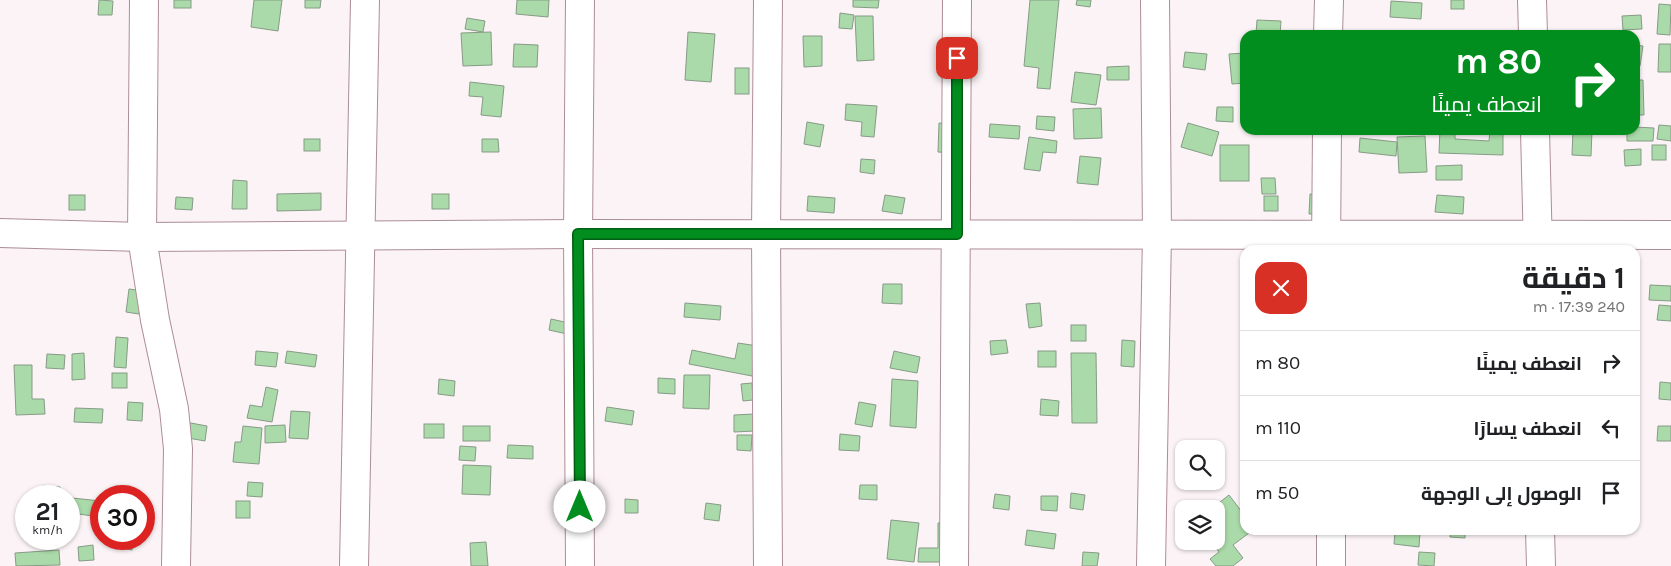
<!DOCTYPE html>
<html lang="ar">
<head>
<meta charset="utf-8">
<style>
	:root { --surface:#fff; --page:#f6f6f6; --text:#202124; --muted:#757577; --line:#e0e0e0 }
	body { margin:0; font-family:Karla,Cairo,sans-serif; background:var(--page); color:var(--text); direction:rtl; height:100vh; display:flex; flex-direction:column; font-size:19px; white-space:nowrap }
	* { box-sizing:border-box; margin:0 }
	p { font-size:16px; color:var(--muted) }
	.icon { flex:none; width:28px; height:28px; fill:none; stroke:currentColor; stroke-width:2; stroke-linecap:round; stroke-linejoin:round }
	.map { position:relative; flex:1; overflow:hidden; direction:ltr }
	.side { position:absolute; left:1240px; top:245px; width:400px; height:290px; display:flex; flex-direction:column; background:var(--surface); border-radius:15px; box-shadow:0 1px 4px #0004; direction:rtl }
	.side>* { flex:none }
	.banner { position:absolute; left:1240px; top:30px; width:400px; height:105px; border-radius:15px; box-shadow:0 1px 4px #0004; direction:rtl; background:#028e1e; color:#fff; overflow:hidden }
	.tools { position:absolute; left:1175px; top:440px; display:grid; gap:10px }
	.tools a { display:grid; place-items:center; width:50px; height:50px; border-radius:10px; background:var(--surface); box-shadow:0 1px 4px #0004; font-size:25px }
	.speed { position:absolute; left:15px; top:485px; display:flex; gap:10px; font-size:25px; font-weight:700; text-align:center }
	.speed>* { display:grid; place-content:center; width:65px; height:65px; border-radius:50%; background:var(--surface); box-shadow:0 1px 4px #0004; line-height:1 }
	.speed small { font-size:12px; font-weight:400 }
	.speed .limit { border:8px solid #d22; background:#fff; color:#111 }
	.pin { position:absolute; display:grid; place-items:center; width:42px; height:42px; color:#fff; margin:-21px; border-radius:10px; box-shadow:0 2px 8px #0006 }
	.me { position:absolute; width:55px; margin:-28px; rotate:0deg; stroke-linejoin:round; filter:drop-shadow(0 0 4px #0008) }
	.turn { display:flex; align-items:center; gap:18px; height:105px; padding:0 15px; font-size:22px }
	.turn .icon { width:65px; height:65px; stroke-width:2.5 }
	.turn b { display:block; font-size:35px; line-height:42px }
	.round { display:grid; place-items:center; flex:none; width:52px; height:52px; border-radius:15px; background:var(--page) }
	.headline { display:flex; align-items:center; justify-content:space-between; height:85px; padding:0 15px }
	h1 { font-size:30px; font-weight:700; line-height:38px }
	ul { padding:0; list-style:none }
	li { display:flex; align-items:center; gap:15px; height:65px; padding:0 15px; border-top:1px solid var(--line) }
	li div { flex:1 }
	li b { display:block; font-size:19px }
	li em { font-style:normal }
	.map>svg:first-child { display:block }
	.building { fill:#aadaa9; stroke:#869b86 }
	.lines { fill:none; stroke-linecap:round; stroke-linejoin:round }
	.minor-casing { stroke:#ad8d95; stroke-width:30 }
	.minor { stroke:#fff; stroke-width:28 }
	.route-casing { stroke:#015c14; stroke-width:12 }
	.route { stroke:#028e1e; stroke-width:9 }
</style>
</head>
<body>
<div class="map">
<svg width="1671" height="566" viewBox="0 0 1671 566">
	<rect width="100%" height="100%" fill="#fbf3f5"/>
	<!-- building -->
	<g class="building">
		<polygon points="99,0 113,1 112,15 98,15"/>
		<rect x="174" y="0" width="17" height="8"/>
		<polygon points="254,0 282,0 278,31 251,27"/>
		<polygon points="305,0 321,0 320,8 305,8"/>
		<polygon points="517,0 549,0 548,17 516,14"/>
		<polygon points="853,0 879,0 878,8 853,7"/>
		<polygon points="1030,0 1059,0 1050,89 1037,88 1039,68 1024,66"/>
		<polygon points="1077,0 1091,0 1090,7 1076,5"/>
		<rect x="1451" y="0" width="13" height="9"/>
		<polygon points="1391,1 1422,3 1421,19 1390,17"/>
		<polygon points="1659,4 1671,5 1670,35 1657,34"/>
		<polygon points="840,13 854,15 852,29 839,28"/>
		<polygon points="1641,15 1642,29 1623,30 1622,16"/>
		<polygon points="855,16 873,16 874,60 857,61"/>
		<polygon points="467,18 485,21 483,32 465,29"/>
		<polygon points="1257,20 1281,21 1280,35 1256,34"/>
		<polygon points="491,32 492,65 463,66 461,33"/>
		<polygon points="688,32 715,34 711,82 685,80"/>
		<polygon points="803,36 822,36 822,66 804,67"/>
		<polygon points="514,44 538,45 537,67 513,67"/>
		<polygon points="1659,44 1671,44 1671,72 1658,72"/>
		<polygon points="1635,45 1643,46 1640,66 1635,65"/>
		<polygon points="1185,52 1207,54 1205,70 1183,67"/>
		<polygon points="1245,53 1245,83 1232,84 1229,54"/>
		<polygon points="1129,66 1129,80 1107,80 1107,67"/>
		<rect x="735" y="68" width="14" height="26"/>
		<polygon points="1075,72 1101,75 1096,105 1071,102"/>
		<polygon points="1635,80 1643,80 1644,115 1635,115"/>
		<polygon points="470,82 504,86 501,117 481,115 483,97 469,96"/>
		<polygon points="846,104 877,106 874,137 861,136 862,122 845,120"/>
		<polygon points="1217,107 1233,107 1233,122 1216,121"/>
		<polygon points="1101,108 1102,138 1074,139 1073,109"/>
		<polygon points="1037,116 1055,117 1054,131 1036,129"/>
		<polygon points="807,122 824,125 820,147 804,144"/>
		<polygon points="939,123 954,124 953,153 938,152"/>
		<polygon points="1188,123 1219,132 1212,156 1181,147"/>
		<polygon points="990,124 1020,126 1019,139 989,137"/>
		<polygon points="1659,125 1671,126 1671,141 1657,139"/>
		<polygon points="1635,127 1654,128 1653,141 1627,141 1627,130 1635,130"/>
		<polygon points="1440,130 1455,130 1455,139 1489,141 1490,130 1503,130 1503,155 1439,153"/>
		<polygon points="1573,130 1592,130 1591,156 1572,155"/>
		<polygon points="1425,136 1427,172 1399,173 1397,137"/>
		<polygon points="1029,137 1057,141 1056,153 1043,152 1040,171 1024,169"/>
		<polygon points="1360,138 1397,142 1396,156 1359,152"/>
		<rect x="304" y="139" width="16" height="12"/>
		<polygon points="482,139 498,139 499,152 482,152"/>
		<rect x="1220" y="145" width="29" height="36"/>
		<rect x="1652" y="145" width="14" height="15"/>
		<polygon points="1641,149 1641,165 1625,166 1624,150"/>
		<polygon points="1080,156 1101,158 1098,185 1077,183"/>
		<polygon points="861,159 875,160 874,174 860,172"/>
		<polygon points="1462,165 1462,180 1436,180 1436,166"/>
		<polygon points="1261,178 1275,178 1276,194 1262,194"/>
		<polygon points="233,180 247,181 247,209 232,209"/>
		<polygon points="321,193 321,210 277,211 277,194"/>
		<rect x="432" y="194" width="17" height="15"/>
		<polygon points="1310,194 1325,195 1324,214 1309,214"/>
		<rect x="69" y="195" width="16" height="15"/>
		<polygon points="885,195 905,198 902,214 882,211"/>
		<polygon points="1437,195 1464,197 1463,214 1435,212"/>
		<polygon points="808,196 835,198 834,213 807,211"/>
		<rect x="1264" y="196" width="14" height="15"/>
		<polygon points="176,197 193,198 192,210 175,209"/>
		<polygon points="883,284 902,284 902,304 882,303"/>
		<polygon points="1650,285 1671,286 1671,301 1649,300"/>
		<polygon points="129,289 143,291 139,314 126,312"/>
		<polygon points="685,303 721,306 720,320 684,317"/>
		<polygon points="1040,303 1042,326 1029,328 1026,304"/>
		<polygon points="1659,305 1671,306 1671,321 1657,320"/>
		<polygon points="551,319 569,323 567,334 549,330"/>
		<rect x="1071" y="325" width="15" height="16"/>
		<polygon points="116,337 128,338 126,368 114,367"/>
		<polygon points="1006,340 1008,353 991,355 990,341"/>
		<polygon points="1122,340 1135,341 1134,367 1121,366"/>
		<polygon points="738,343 758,346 752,376 689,364 692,350 735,359"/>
		<polygon points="256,351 278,353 276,367 255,365"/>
		<polygon points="287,351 317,355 315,367 285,363"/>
		<polygon points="894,351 920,357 917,373 890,368"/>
		<rect x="1038" y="351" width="18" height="16"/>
		<polygon points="84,353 85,379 72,380 72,354"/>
		<polygon points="1071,353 1096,353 1097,423 1072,423"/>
		<polygon points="47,354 65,355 64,369 46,368"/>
		<polygon points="14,365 32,365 32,399 44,399 45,414 16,415"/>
		<rect x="112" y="373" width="15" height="15"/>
		<polygon points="684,375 710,375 709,409 683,408"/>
		<polygon points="658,378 675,379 675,394 658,393"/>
		<polygon points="439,379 455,381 454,396 438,394"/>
		<polygon points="892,379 918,381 916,428 890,426"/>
		<polygon points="1660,382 1671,383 1671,400 1659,399"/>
		<polygon points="752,383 753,400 743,401 741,384"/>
		<polygon points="266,387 278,390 272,422 247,418 250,405 262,407"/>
		<polygon points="1041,399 1059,401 1058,416 1040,415"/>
		<polygon points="128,402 143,403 142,421 127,420"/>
		<polygon points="859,402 876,405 872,427 855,424"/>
		<polygon points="607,407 634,411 632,425 605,421"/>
		<polygon points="75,408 103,409 102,423 74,422"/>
		<polygon points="291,411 310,412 308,439 289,438"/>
		<polygon points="754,414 755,431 734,432 734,415"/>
		<polygon points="180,421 207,426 205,441 177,436"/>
		<rect x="424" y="424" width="20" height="14"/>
		<polygon points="285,425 286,442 265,443 265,426"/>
		<polygon points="243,426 262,428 259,464 233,462 235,442 241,442"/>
		<rect x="463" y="426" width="27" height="15"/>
		<polygon points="1658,426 1671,426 1671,441 1657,441"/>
		<polygon points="840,434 860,436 859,451 839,450"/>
		<polygon points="737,435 752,435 751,451 737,450"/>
		<polygon points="508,445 533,446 533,459 507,458"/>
		<polygon points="460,446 476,447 475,461 459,460"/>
		<polygon points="463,465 491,466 490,495 462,494"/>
		<polygon points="248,482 263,483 262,497 247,496"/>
		<polygon points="860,485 877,485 877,500 859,499"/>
		<polygon points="42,486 60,487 60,496 42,496"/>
		<polygon points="1071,493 1085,495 1083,510 1070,508"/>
		<polygon points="995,494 1010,496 1009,510 993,508"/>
		<polygon points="1229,495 1245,516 1245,530 1253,530 1233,545 1243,558 1233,566 1216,566 1210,559 1219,552 1211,541 1216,541 1216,509 1211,509"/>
		<polygon points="1041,496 1058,496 1057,511 1041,510"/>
		<polygon points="72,498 101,501 100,517 71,513"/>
		<polygon points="625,499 638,500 638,513 625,513"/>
		<rect x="236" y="501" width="14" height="17"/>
		<polygon points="706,503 721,505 719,521 704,519"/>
		<polygon points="891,520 919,523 914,562 887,559"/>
		<polygon points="951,522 951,562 918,562 919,548 938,548 938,523"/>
		<polygon points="1027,530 1056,534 1054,549 1025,545"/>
		<polygon points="1451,530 1465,530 1465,538 1450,537"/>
		<polygon points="1395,531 1420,532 1419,547 1394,544"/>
		<polygon points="118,539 134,539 132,550 117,547"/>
		<polygon points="486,542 488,566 471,566 470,543"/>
		<polygon points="93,545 94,560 79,561 78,547"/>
		<polygon points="59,550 60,565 16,566 15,553"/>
		<polygon points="1083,552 1099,553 1097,566 1082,566"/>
		<polygon points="1419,552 1435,553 1434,566 1418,565"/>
	</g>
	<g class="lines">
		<!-- minor casing -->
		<g class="minor-casing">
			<g id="minor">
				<polyline points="144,0 142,237 155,320 174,409 178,449 176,566"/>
				<polyline points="1532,0 1533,35"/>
				<polyline points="1328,35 1329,0"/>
				<polyline points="1535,130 1538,250"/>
				<polyline points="0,233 142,237 578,234 1671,235"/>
				<polyline points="1326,250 1327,130"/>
				<polyline points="1331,530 1331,566"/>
				<polyline points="1540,530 1541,566"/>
				<polyline points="354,566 365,0"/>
				<polyline points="580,566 578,234 580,0"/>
				<polyline points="768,566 766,234 768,0"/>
				<polyline points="954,566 957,0"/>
				<polyline points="1151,566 1157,234 1155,0"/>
			</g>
		</g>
		<!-- minor -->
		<use href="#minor" class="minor"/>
	</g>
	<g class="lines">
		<!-- route casing -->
		<g class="route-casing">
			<polyline id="route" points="580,507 578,234 957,234 957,58"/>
		</g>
		<!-- route -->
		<use href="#route" class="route"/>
	</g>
</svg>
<div class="tools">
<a><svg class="icon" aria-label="search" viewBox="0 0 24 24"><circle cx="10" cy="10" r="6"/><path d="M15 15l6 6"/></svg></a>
<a><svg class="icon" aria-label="layers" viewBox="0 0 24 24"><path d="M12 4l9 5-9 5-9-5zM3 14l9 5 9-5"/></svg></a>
</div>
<div class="speed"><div>21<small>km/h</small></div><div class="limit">30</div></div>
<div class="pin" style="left:957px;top:58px;background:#d93025"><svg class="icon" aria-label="arrive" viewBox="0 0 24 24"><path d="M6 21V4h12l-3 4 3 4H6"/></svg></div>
<svg class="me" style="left:580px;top:507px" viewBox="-20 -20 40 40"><circle r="19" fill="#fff"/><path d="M0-13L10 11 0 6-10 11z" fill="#028e1e"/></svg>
<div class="banner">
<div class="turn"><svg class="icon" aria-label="right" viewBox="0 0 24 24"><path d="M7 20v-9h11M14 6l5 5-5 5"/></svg><div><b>80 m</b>انعطف يمينًا</div></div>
</div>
<section class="side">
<div class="headline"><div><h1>1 دقيقة</h1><p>240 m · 17:39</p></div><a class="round" style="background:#d93025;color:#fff"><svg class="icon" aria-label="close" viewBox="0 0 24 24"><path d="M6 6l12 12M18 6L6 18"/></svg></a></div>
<ul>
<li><svg class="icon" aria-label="right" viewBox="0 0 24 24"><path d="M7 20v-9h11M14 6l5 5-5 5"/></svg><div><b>انعطف يمينًا</b></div><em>80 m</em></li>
<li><svg class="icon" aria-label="left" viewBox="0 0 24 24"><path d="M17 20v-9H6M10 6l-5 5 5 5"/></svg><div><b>انعطف يسارًا</b></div><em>110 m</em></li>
<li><svg class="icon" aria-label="arrive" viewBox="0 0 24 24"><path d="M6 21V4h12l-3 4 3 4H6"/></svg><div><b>الوصول إلى الوجهة</b></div><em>50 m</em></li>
</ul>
</section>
</div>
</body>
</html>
